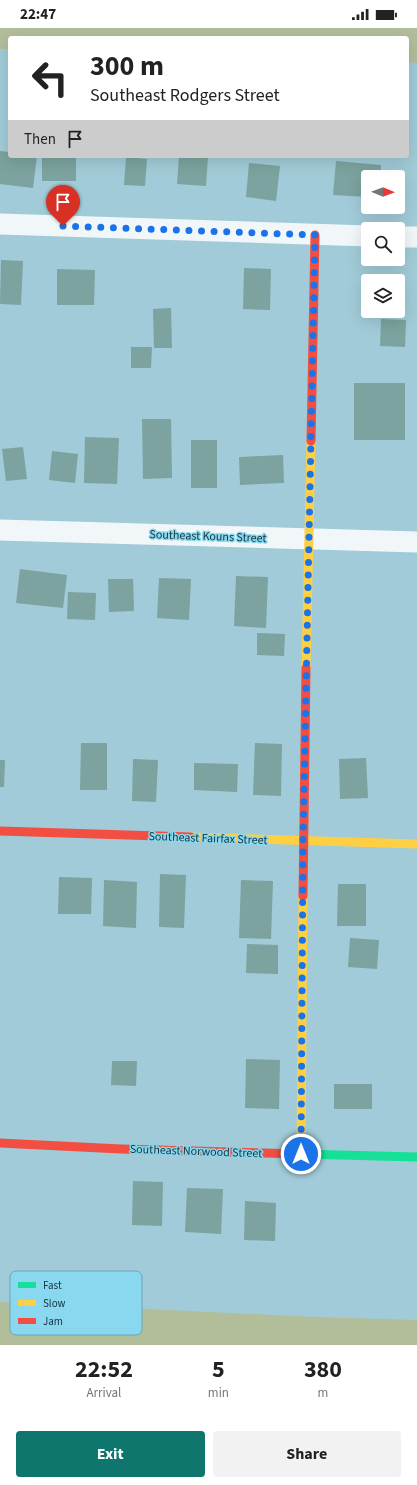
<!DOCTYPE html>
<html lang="en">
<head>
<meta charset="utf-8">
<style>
	:root { --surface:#fff; --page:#f2f2f2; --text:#222; --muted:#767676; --accent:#0f766e }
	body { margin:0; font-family:"Source Sans 3",sans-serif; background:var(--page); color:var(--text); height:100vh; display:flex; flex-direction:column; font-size:15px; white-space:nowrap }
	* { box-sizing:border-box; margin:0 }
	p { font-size:13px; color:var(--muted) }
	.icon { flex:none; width:22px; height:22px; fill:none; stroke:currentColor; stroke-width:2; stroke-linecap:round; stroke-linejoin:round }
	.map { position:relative; height:1317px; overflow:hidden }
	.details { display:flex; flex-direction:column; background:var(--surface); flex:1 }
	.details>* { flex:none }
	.banner { position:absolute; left:8px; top:8px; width:401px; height:122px; border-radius:4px; box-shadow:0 4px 16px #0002; background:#fff; color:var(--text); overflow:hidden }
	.needle { width:26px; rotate:91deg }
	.tools { position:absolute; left:361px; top:142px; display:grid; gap:8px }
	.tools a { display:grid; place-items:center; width:44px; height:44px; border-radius:4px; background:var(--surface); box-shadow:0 4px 16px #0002; font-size:20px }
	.pin { position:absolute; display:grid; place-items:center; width:34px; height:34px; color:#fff; margin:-41px -17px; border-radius:50% 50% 50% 0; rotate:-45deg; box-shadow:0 0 4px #0007 }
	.pin .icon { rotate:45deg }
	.me { position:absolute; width:44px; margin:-22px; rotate:0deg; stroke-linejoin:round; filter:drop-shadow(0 0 3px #0008) }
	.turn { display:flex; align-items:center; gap:14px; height:84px; padding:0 16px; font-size:18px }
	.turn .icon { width:52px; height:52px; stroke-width:2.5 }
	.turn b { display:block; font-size:28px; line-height:34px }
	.then { display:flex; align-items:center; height:38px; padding:0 16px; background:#0003; gap:8px; font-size:15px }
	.eta { display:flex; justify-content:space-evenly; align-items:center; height:68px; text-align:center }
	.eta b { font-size:24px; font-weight:700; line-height:28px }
	.primary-button { display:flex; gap:8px; margin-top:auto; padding:8px 16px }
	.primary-button a { flex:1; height:46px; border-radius:4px; background:var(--accent); color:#fff; font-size:16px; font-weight:700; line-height:46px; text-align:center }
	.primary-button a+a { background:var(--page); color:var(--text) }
	.status { display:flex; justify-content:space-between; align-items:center; height:28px; padding:0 20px; background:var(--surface); direction:ltr }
	.status svg { height:11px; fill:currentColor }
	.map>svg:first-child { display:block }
	.green { fill:#b2bd9a }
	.building { fill:#7ca39f }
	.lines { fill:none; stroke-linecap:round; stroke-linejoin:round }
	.street { stroke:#f1f7f9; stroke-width:21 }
	.fast { stroke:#16e098; stroke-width:9 }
	.slow { stroke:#ffcf43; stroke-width:9 }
	.jam { stroke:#f24e42; stroke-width:9 }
	.route { stroke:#1a73e8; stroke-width:7; stroke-dasharray:0 12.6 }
	.labels { text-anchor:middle; stroke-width:3; stroke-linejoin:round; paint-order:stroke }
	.street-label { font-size:12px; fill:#13343d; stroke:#8ad8ef }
	.key { fill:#8ad8ef; stroke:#66a7ba; stroke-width:1 }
	.key-label { font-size:11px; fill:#13343d }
</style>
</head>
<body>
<div class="status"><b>22:47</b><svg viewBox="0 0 49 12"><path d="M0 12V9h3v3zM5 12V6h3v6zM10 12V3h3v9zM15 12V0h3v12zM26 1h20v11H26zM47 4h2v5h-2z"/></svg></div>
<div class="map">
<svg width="417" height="1317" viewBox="0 0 417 1317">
	<rect width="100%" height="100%" fill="#a1cbd8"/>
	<!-- green -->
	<g class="green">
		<polygon points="0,0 417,0 417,35 407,34 407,10 10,10 10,21 0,21"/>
		<polygon points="0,1274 315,1289 417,1292 417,1317 0,1317"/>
	</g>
	<!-- building -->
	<g class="building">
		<polygon points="0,123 10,124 10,128 37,128 33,160 0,156"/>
		<rect x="42" y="128" width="34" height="25"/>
		<polygon points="179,128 208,128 206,158 177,156"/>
		<polygon points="126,129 147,131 145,158 124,157"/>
		<polygon points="336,133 381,137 381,149 368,149 368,169 333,167"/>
		<polygon points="249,135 280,138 276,173 246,169"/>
		<polygon points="1,232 23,233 21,277 0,276"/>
		<polygon points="244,240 271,241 270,282 243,281"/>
		<polygon points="57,241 95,242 94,277 57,277"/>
		<polygon points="171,280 172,320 154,320 153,281"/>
		<polygon points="381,291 406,292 405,319 380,318"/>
		<polygon points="131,319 152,319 151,340 131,340"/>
		<rect x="354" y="355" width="51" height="57"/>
		<polygon points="142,391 171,391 172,450 143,451"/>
		<polygon points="85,409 119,410 117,456 84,455"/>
		<rect x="191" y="412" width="26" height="48"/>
		<polygon points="23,419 27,451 6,453 2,421"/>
		<polygon points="52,423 78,426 75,455 49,452"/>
		<polygon points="283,427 284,455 240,457 239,429"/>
		<polygon points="20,541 67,547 63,580 16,575"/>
		<polygon points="236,548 268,549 266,600 234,598"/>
		<polygon points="159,550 191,551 189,592 157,590"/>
		<polygon points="108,551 133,551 134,583 109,584"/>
		<polygon points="68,564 96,565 95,592 67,591"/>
		<polygon points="257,605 285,606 284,628 257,627"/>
		<polygon points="81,715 107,715 107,762 80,762"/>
		<polygon points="255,715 282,716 281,768 253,767"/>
		<polygon points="366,730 368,770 340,771 339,731"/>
		<polygon points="133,731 158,732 156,774 132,773"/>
		<polygon points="0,732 5,732 4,759 0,759"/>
		<polygon points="194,735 238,736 237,764 194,762"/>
		<polygon points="160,846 186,847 184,900 159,899"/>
		<polygon points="59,849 92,850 91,886 58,886"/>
		<polygon points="104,852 137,854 136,900 103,898"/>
		<polygon points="241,852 273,853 271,911 239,910"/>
		<polygon points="338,856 366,856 366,898 337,898"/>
		<polygon points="350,910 379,912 377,941 348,939"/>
		<polygon points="247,916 278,917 278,946 246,945"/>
		<polygon points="246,1031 280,1032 279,1081 245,1080"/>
		<polygon points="112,1033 137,1033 136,1058 111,1057"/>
		<rect x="334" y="1056" width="38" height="25"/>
		<polygon points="133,1153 163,1154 162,1198 132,1197"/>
		<polygon points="187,1160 223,1161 221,1206 185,1204"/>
		<polygon points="245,1173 276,1175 275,1213 244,1212"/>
	</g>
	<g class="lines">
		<!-- street -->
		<g class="street">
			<polyline points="0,196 368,208"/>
			<polyline points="398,209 417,209"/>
			<polyline points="0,502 417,514"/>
		</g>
		<!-- fast -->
		<polyline class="fast" points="301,1126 417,1129"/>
		<!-- slow -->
		<g class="slow">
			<polyline points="306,640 311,413"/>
			<polyline points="191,809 417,816"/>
			<polyline points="301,1126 303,868"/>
		</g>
		<!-- jam -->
		<g class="jam">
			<polyline points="311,413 315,207"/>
			<polyline points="0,803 191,809"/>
			<polyline points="303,868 306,640"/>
			<polyline points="0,1115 121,1121 301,1126"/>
		</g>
	</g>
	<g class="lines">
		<!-- route -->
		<polyline class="route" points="63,198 315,207 303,813 301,1126"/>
	</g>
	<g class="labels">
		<!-- street labels -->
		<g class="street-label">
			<text transform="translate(208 508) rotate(2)" y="4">Southeast Kouns Street</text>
			<text transform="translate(208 810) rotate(2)" y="4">Southeast Fairfax Street</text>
			<text transform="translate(196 1123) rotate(2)" y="4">Southeast Norwood Street</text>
		</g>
	</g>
	<!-- legend -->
	<rect x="10" y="1243" width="132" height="64" rx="6" class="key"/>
	<rect x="18" y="1254" width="18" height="6" fill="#16e098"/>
	<rect x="18" y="1272" width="18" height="6" fill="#ffcf43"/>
	<rect x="18" y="1290" width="18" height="6" fill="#f24e42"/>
	<g class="key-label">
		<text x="43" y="1261">Fast</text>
		<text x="43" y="1279">Slow</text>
		<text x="43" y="1297">Jam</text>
	</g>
</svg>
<div class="tools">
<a><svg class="needle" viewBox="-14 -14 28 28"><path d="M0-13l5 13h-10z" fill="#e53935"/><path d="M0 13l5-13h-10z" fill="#767676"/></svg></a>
<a><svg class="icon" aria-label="search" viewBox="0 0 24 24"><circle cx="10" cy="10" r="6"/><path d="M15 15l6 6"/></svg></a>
<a><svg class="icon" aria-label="layers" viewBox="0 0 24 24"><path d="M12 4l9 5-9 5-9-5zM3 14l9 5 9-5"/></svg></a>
</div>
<div class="pin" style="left:63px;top:198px;background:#d93025"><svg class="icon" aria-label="arrive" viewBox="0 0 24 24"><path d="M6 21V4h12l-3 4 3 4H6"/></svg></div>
<svg class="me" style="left:301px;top:1126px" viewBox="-20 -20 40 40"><circle r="17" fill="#1a73e8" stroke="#fff" stroke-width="3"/><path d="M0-11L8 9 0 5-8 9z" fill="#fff"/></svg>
<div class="banner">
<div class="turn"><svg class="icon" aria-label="left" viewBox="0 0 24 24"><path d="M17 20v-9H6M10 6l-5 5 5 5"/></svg><div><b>300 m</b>Southeast Rodgers Street</div></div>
<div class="then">Then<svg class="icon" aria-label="arrive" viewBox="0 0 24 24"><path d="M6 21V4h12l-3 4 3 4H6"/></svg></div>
</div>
</div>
<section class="details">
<div class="eta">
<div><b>22:52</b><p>Arrival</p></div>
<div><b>5</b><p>min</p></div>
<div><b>380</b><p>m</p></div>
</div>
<div class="primary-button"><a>Exit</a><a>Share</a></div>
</section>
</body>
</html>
